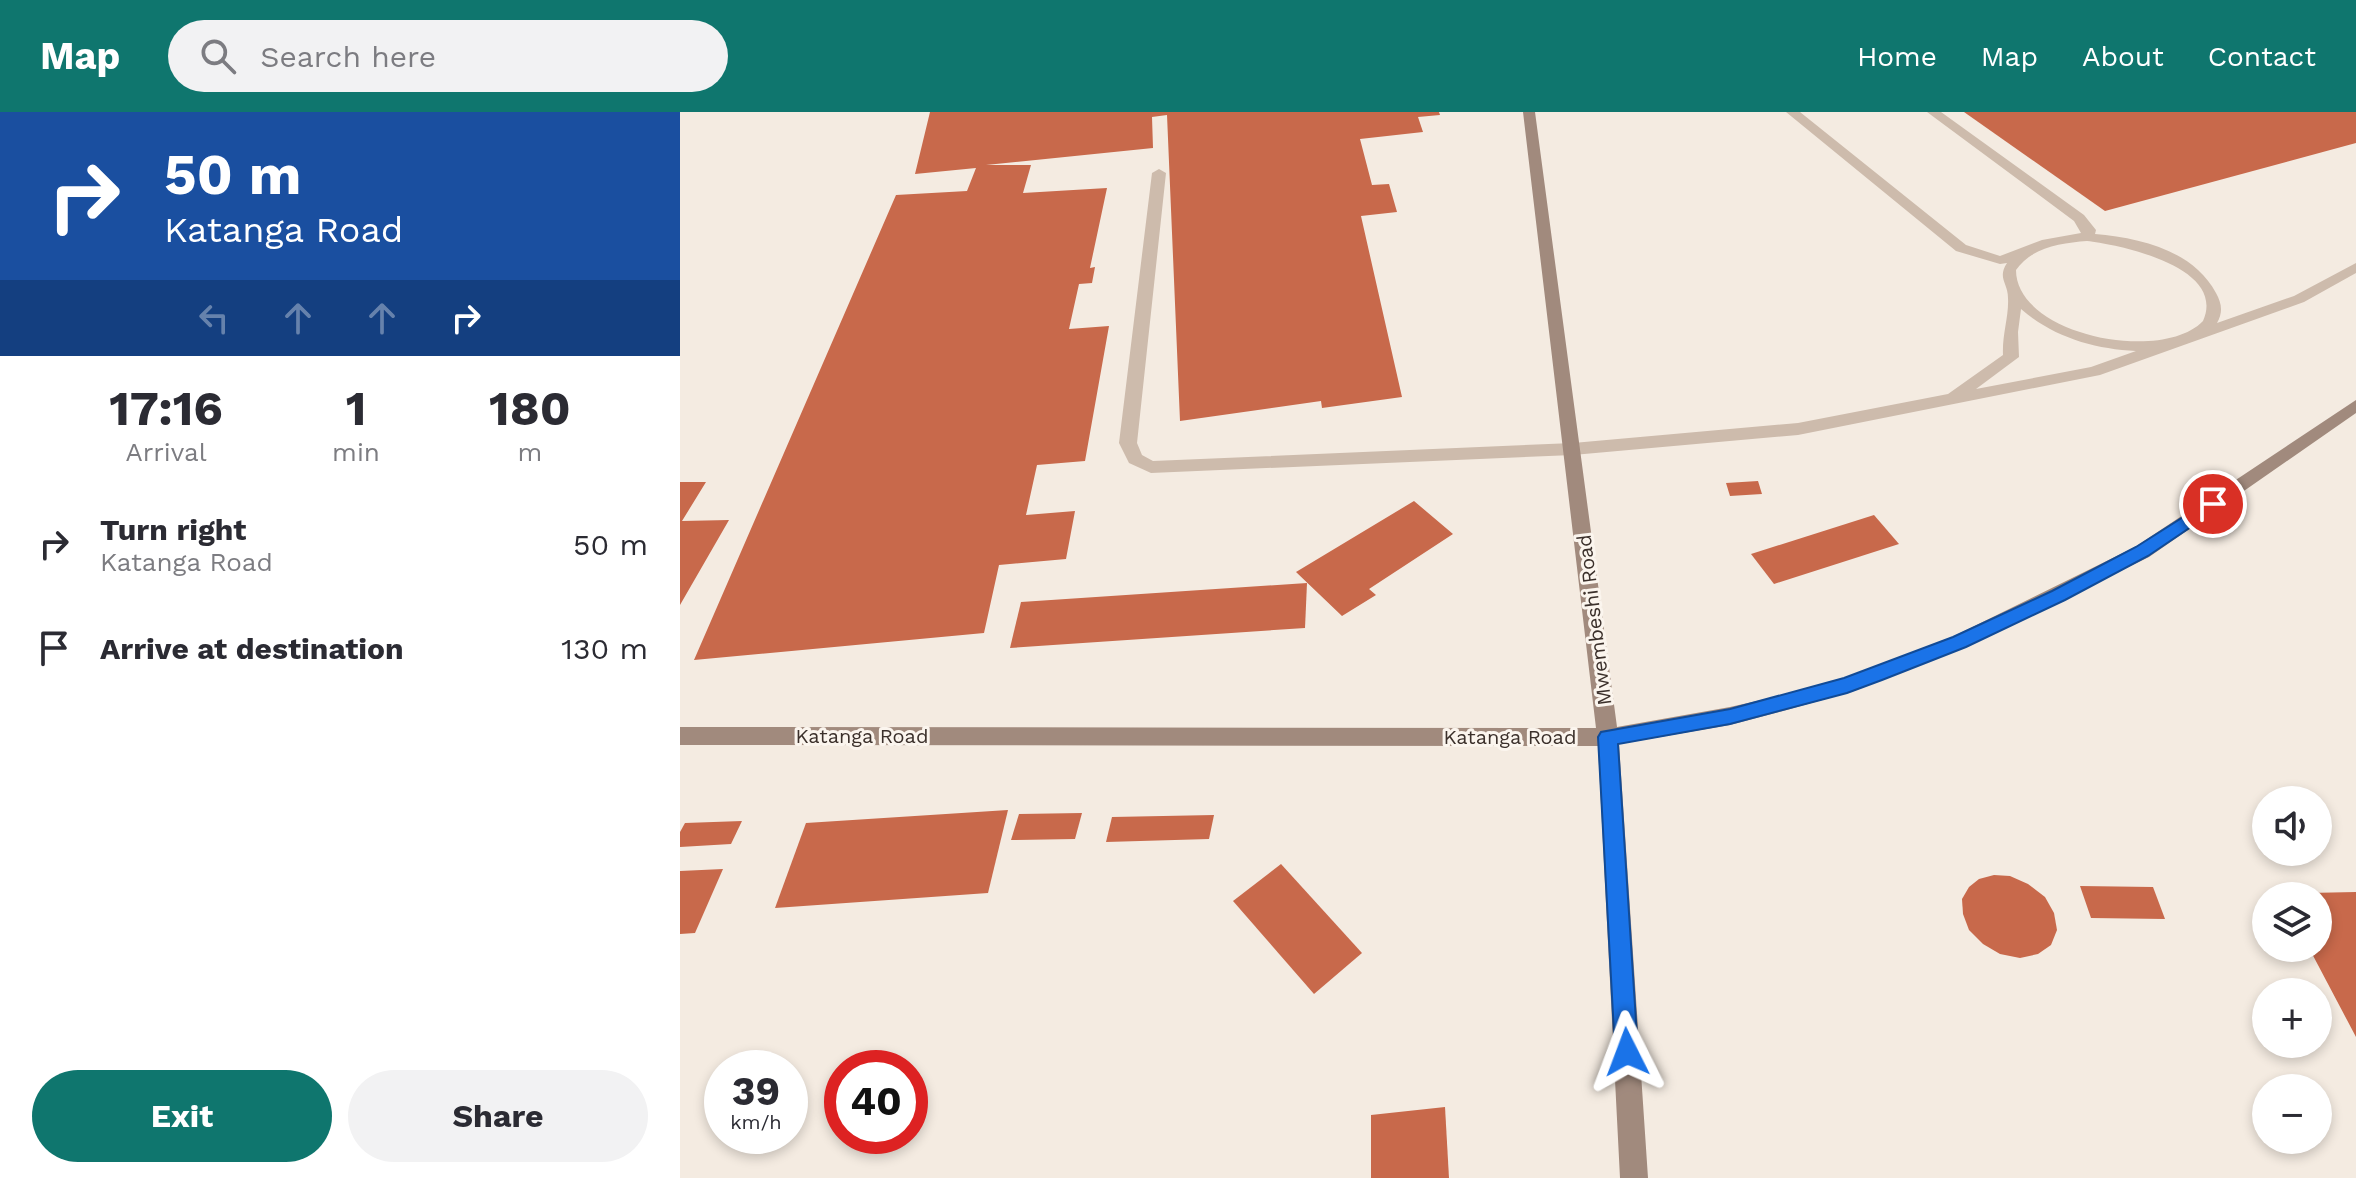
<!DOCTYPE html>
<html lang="en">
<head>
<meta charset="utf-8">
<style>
	:root { --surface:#fff; --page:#f2f2f3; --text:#2b2b33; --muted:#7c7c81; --accent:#0f766e }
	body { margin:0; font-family:"Work Sans",sans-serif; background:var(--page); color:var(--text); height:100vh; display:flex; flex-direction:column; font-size:30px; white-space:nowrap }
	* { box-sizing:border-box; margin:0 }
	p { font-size:26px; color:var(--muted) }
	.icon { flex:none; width:44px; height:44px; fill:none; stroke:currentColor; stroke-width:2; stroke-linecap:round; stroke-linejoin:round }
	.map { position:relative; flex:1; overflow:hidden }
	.panel { display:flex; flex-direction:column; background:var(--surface); width:680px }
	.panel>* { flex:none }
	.top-card { background:#1a4fa0; color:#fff; overflow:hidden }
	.fabs { position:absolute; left:1572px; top:674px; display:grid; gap:16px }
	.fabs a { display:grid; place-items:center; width:80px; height:80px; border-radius:50%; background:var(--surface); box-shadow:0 4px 12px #0003; font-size:40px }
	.speed { position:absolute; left:24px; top:938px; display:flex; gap:16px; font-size:40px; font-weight:700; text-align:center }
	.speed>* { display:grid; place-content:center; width:104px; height:104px; border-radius:50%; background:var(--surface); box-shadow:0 4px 12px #0003; line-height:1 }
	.speed small { font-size:20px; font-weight:400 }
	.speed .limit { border:12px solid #d22; background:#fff; color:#111 }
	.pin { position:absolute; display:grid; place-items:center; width:68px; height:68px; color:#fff; margin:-34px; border:4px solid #fff; border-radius:50%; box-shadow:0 2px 8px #0007 }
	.me { position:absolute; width:88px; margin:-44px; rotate:357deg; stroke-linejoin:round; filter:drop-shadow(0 0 6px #0008) }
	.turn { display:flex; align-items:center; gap:28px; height:168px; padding:0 32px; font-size:36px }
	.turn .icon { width:104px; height:104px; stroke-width:2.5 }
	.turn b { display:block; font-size:56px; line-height:68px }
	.lanes { display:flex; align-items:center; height:76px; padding:0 32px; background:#0003; justify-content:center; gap:40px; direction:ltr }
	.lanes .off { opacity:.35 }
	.eta { display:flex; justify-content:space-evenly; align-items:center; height:136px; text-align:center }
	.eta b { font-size:48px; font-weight:700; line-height:56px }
	.button { display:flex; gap:16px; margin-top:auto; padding:16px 32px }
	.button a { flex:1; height:92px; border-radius:48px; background:var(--accent); color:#fff; font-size:32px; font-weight:700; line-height:92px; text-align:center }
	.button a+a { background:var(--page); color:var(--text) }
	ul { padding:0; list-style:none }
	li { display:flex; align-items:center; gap:24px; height:104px; padding:0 32px }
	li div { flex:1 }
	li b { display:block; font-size:30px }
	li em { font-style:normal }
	header { display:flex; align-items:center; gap:48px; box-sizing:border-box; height:112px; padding:0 40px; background:var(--accent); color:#fff }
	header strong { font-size:38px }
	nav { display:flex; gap:44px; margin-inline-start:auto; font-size:28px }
	.search { width:560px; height:72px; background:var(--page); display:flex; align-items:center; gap:20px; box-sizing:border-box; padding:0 28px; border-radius:44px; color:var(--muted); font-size:30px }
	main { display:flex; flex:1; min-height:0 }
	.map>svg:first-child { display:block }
	.building { fill:#c8694b }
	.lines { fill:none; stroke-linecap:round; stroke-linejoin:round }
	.lane { fill:#cdbbac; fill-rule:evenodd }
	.secondary { fill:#a18a7d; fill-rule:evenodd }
	.route { fill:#1a73e8; stroke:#114b97; stroke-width:2 }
	.labels { text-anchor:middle; stroke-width:6; stroke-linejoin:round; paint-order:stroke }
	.street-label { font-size:20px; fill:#3b302b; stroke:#fbf5ee }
</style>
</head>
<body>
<header>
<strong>Map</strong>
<div class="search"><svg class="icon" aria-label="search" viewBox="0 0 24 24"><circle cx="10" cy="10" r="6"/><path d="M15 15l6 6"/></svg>Search here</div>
<nav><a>Home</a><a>Map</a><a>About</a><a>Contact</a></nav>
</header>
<main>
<section class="panel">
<div class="top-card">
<div class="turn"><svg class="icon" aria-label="right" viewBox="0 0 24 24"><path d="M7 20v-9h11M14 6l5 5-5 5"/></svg><div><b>50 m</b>Katanga Road</div></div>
<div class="lanes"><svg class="icon off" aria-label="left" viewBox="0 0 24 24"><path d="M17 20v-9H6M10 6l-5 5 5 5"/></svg><svg class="icon off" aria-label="ahead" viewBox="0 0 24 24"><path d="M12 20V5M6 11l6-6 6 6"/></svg><svg class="icon off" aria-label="ahead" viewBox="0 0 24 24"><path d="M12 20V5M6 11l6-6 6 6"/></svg><svg class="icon" aria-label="right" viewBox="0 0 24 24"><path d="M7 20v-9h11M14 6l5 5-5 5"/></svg></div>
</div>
<div class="eta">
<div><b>17:16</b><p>Arrival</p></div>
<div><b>1</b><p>min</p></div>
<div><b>180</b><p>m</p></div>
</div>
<ul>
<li><svg class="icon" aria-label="right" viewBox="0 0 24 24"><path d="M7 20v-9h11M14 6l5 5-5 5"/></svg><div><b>Turn right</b><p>Katanga Road</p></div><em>50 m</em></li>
<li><svg class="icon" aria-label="arrive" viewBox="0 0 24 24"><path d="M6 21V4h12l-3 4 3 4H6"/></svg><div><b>Arrive at destination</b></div><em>130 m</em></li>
</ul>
<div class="button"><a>Exit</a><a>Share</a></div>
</section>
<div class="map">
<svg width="1676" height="1066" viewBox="0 0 1676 1066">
	<rect width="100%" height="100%" fill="#f4ebe1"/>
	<!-- building -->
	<g class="building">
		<polygon points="250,0 759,0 760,3 738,5 743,20 680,27 692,73 709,72 717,100 681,104 722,285 642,296 641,289 500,309 487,3 472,5 473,36 306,53 351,53 343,81 427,76 410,156 415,155 412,171 399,172 389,217 429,214 405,349 357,353 346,403 395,399 386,447 319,453 304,521 14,548 216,83 287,79 296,56 235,62"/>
		<polygon points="1284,0 1676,0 1676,31 1425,99"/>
		<polygon points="1078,369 1082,382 1050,384 1046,371"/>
		<polygon points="0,370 26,370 2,409 49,408 0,493"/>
		<polygon points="734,389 773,422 689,477 696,483 662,504 616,460"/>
		<polygon points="1194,403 1219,432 1094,472 1071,442"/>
		<polygon points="627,471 625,516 330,536 341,490"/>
		<polygon points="328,698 308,781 95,796 126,711"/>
		<polygon points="402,701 395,727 331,728 339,702"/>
		<polygon points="534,703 529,727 426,730 432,705"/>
		<polygon points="62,709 51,732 0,735 0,720 5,711"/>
		<polygon points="601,752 682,841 634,882 553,789"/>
		<polygon points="43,757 15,821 0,822 0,759"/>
		<polygon points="1314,763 1330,764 1348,772 1365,785 1374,801 1377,818 1371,833 1358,842 1340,846 1320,842 1303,832 1289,818 1283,802 1282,787 1289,775 1299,767"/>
		<polygon points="1400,774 1473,775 1485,807 1411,806"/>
		<polygon points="1676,780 1676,925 1629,836 1638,836 1638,784 1628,784 1628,781"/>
		<polygon points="765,995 769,1066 691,1066 691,1003"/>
	</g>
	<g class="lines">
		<!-- lane -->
		<path class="lane" d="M1106,0H1120L1286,133L1320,144L1362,128L1401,121L1394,109L1247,0H1261L1404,103L1416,118L1415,122C1460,126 1513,138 1536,181C1542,192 1543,200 1537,211L1614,184L1676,151V161L1624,190L1420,263L1118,323L893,343L471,361L449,351L439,331L472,61L479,57L486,61L457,331L462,343L473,349L893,331L1118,311L1268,282L1323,243C1322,223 1329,204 1328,186C1328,171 1317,166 1327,151L1320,152L1276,139ZM1407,129C1441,133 1547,155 1523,209C1482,252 1336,223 1336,158C1352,135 1381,131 1407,129ZM1341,197C1373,225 1414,237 1456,239L1411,255L1296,277L1339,245L1338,220Z"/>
		<!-- secondary -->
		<polygon class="secondary" points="843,0 855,0 937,615 1050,595 1103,583 1164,566 1272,525 1455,435 1676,288 1676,301 1469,445 1286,535 1174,579 1103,599 1050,613 939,632 968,1066 940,1066 918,634 0,633 0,615 916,616"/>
	</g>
	<!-- route -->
	<polygon class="route" points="1533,386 1541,392 1539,396 1468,444 1385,488 1286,535 1202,568 1167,581 1050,612 938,632 958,940 955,949 947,952 938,949 935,940 918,625 921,620 1050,597 1164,566 1273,525 1372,479 1456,435"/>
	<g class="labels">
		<!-- street labels -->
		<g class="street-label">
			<text transform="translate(914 508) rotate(-97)" y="7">Mwembeshi Road</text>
			<text x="182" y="631">Katanga Road</text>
			<text x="830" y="632">Katanga Road</text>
		</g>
	</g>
</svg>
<div class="fabs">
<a><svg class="icon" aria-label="sound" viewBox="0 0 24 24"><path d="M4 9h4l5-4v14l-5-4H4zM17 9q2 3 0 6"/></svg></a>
<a><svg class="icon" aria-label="layers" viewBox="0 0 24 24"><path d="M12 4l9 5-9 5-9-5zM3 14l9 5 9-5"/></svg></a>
<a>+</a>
<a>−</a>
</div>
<div class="speed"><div>39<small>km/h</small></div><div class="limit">40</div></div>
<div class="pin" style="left:1533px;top:392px;background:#d93025"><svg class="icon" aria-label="arrive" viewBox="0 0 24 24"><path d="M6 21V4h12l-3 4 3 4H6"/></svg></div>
<svg class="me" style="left:947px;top:940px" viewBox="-20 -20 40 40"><path d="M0-17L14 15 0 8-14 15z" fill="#1a73e8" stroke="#fff" stroke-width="4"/></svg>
</div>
</main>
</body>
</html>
